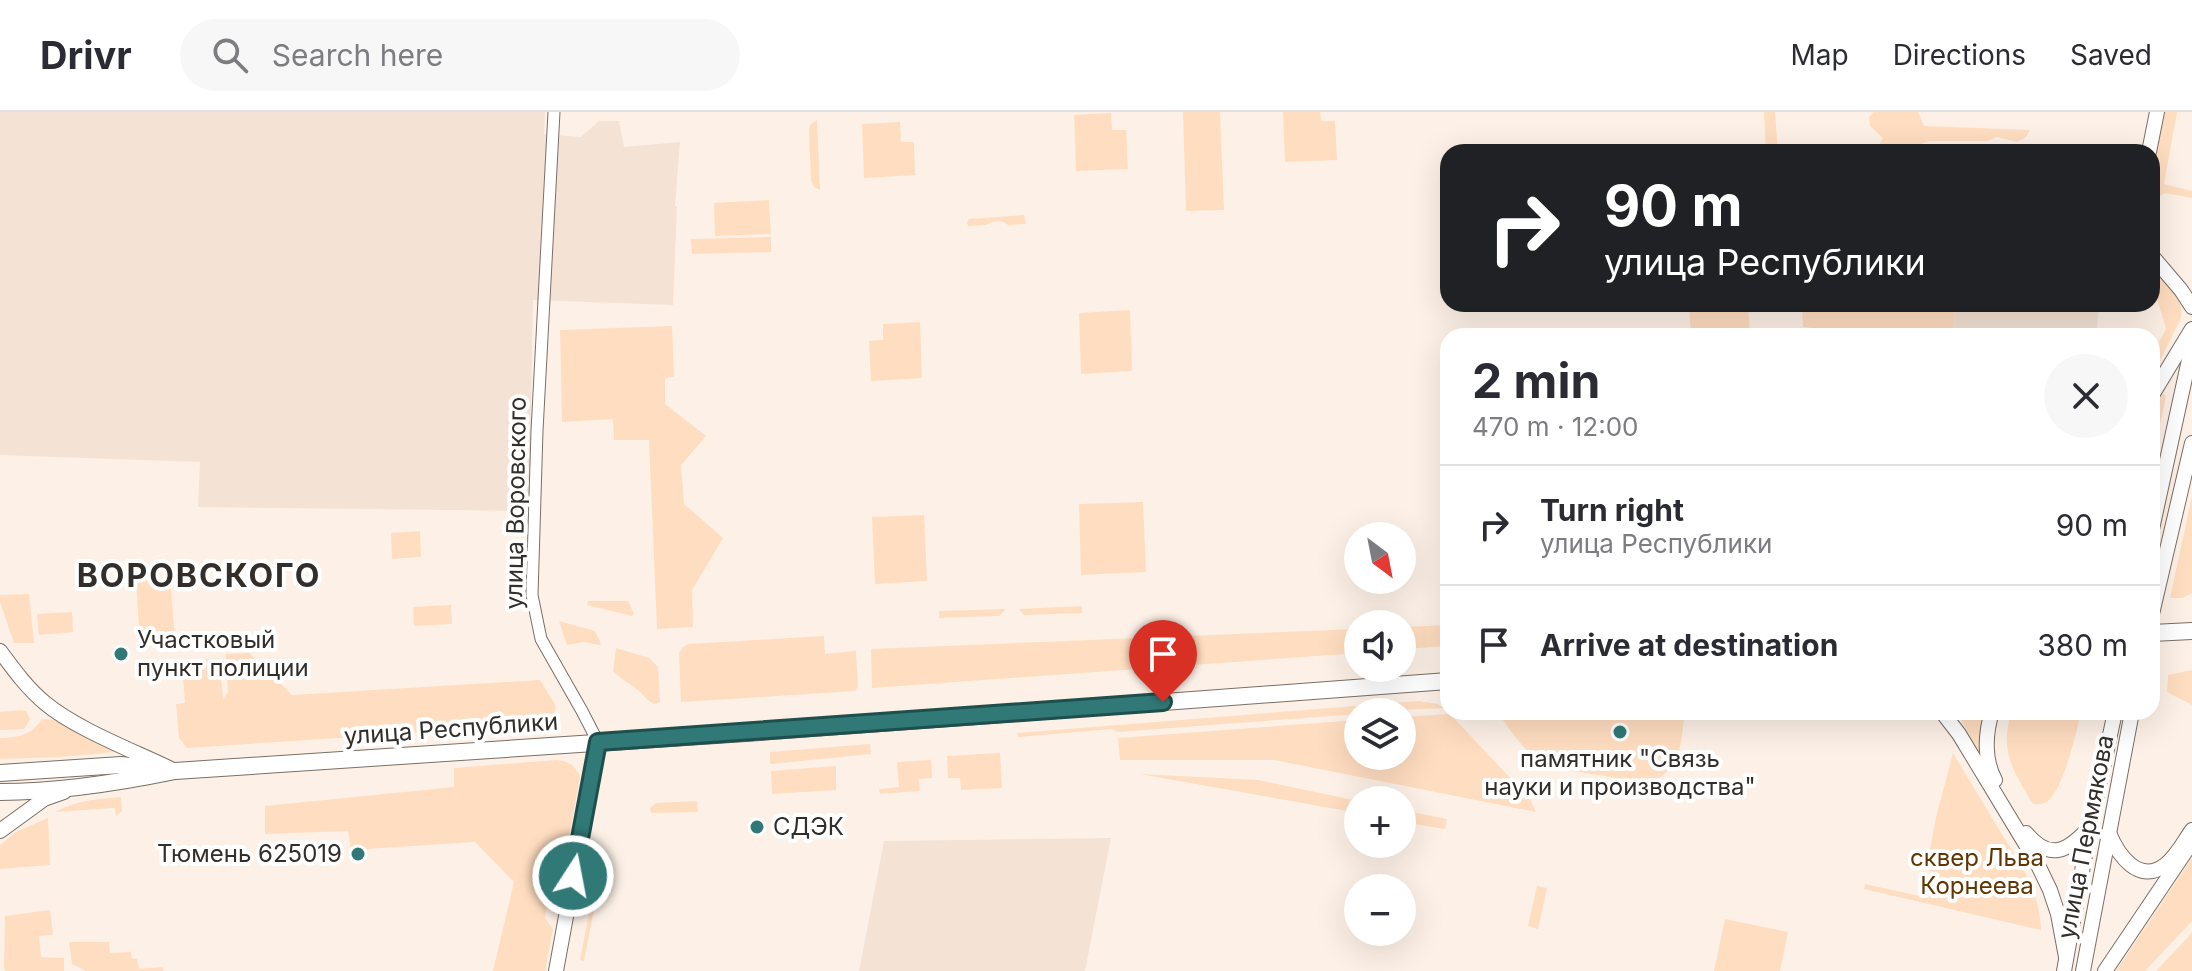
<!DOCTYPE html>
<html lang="en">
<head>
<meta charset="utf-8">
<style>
	:root { --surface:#fff; --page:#f7f7f7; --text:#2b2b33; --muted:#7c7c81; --line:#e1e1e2 }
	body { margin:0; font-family:Inter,sans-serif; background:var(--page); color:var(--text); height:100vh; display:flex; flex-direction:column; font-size:30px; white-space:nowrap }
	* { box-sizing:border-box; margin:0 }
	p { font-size:26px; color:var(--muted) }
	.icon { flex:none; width:44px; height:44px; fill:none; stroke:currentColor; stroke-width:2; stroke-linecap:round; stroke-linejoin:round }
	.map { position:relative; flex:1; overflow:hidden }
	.side { position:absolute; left:1440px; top:216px; width:720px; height:392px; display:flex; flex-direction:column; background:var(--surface); border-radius:24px; box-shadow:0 8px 32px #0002 }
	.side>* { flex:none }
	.top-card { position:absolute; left:1440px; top:32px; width:720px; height:168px; border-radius:24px; box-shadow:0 8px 32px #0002; background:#202124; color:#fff; overflow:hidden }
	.needle { width:52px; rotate:148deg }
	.controls { position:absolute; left:1344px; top:410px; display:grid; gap:16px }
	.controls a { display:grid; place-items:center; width:72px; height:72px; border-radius:50%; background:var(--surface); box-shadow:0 8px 32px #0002; font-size:40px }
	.pin { position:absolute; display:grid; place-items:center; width:68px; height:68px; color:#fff; margin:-82px -34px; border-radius:50% 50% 50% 0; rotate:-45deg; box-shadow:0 0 8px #0007 }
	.pin .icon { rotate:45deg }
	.me { position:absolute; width:88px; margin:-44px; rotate:11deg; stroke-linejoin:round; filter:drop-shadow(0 0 6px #0008) }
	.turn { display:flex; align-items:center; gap:28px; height:168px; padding:0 32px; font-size:36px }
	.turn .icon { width:104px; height:104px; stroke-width:2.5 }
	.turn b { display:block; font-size:56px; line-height:68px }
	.round { display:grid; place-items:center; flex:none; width:84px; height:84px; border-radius:42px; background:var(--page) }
	.head { display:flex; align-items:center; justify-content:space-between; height:136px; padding:0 32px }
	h1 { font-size:48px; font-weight:700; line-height:60px }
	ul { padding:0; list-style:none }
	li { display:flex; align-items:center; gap:24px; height:120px; padding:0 32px; border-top:2px solid var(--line) }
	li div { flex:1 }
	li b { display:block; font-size:30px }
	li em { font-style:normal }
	header { display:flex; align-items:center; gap:48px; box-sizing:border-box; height:112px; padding:0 40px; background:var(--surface); border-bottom:2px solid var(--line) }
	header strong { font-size:38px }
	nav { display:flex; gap:44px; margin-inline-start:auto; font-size:28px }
	.search { width:560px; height:72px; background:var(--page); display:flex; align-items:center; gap:20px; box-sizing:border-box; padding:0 28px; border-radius:44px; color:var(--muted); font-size:30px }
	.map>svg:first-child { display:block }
	.built { fill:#f4e2d4 }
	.green { fill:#ffddc0 }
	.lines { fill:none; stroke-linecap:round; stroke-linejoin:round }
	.minor-casing { stroke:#7a6f66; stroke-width:13 }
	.tertiary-casing { stroke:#7a6f66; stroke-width:16 }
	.secondary-casing { stroke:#7a6f66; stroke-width:16 }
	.primary-casing { stroke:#7a6f66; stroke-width:18 }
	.minor { stroke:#fff; stroke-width:11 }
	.tertiary { stroke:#fff; stroke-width:14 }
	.secondary { stroke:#fff; stroke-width:14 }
	.primary { stroke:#fff; stroke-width:16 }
	.route-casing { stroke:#1f4f4d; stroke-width:20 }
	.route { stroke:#307977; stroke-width:14 }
	.poi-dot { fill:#307977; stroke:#fff; stroke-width:3 }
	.labels { text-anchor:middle; stroke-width:8; stroke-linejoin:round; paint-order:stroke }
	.street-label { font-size:24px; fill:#332e2a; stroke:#fff }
	.poi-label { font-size:24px; fill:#332e2a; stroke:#fff; text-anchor:start }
	.park-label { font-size:24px; fill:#613600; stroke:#fff }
	.district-label { font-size:32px; font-weight:bold; letter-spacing:2px; fill:#332e2a; stroke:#fff }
</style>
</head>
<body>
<header>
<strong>Drivr</strong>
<div class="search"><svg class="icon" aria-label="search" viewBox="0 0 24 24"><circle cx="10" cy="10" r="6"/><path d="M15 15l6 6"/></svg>Search here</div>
<nav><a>Map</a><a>Directions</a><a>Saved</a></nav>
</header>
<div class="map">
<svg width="2192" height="859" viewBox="0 0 2192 859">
	<rect width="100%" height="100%" fill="#fdf1e7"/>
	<!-- built -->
	<g class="built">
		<polygon points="0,0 545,0 544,22 581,25 599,9 619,9 624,35 680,30 675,94 677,94 673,193 533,188 529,399 198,395 200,350 0,343"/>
		<polygon points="1955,192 2072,192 2072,194 2099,195 2096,224 1954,224"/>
		<polygon points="1111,726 1085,859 859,859 884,729"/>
	</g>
	<!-- green -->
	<g class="green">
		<polygon points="1183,0 1220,0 1224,98 1186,99"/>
		<polygon points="1283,0 1320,0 1321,9 1335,9 1337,48 1285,50"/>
		<polygon points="1764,0 1775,0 1778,40 1766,40"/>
		<polygon points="1874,0 1918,0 1924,14 2030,18 2026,25 2017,30 1997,25 1987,29 1929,29 1921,32 1919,40 1881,40 1880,31 1883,26 1870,14 1869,5"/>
		<polygon points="2165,0 2177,0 2164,72 2192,79 2192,86 2165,81 2160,84 2158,92 2160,118 2152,123 2152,63"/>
		<polygon points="1111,1 1112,18 1126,18 1128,57 1076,59 1074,3"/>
		<polygon points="817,8 820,78 814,75 811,69 809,17 811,12"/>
		<polygon points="900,10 901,30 914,30 915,63 864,66 862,12"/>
		<polygon points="769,88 771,122 715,124 714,91"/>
		<polygon points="1024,103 1026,112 1008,113 1002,109 991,110 986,113 968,114 967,111 969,107"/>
		<polygon points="771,125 771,140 692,142 691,127"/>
		<path d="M2154,156C2168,168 2185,187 2181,206L2152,264V243L2166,217C2161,197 2152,177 2152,157Z"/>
		<polygon points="1689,192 1748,192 1750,221 1691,224"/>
		<polygon points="1802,192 1955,192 1954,224 1883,224 1803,215"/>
		<polygon points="1130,198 1132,259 1081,262 1079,201"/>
		<polygon points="920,210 922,266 871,269 869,229 883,228 883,212"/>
		<polygon points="672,214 674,265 665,266 665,292 706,324 681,353 684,392 723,426 692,478 693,515 657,517 649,328 614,328 613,307 562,310 560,218"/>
		<polygon points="2162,281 2166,284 2152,351 2152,295"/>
		<polygon points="2192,384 2192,481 2182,486 2170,486"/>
		<polygon points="1143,390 1146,460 1081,463 1079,392"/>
		<polygon points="924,403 927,469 875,472 872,405"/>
		<polygon points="420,419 421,445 392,447 391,421"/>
		<polygon points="170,465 175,528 140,530 136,468"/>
		<polygon points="29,482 34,531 14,531 0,490 0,483"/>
		<polygon points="588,489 628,489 634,502 632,504 587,493"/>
		<polygon points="451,493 452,512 414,514 413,495"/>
		<polygon points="1082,494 1082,501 1024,503 1019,497"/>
		<polygon points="1006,497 999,504 939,506 939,499"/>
		<polygon points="72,500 73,520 39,523 37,502"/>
		<polygon points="559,509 595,519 601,532 599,533 584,530 567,533"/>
		<polygon points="1448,513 1448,534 1402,537 1402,515"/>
		<polygon points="1358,517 1358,541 872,576 871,537"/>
		<polygon points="824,524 825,542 856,539 858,575 855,579 681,590 679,541 682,536 688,532"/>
		<path d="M616,536L649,546L658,555L660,590L654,592C644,587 642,580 634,575C625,568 622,568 613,559Z"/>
		<polygon points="249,541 292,583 540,568 556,594 552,612 187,636 179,626 176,592 185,591 182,550 219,546 223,587 228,580 226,542"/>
		<polygon points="2192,558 2192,593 2167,580 2168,563"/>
		<polygon points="1419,589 1438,592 1444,596 1358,600 1358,602 1118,620 1112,617 1018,625 1017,621"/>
		<polygon points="22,598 26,599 30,607 24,617 0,618 0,600"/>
		<path d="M1497,600H1685C1680,632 1683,658 1648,671L1548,655C1525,642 1512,620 1497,600Z"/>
		<polygon points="1955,600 1983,600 1981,644 1959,604"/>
		<path d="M2012,600H2081C2076,622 2065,670 2050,687C2045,692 2040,693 2033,692C2014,661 1998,637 2012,600Z"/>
		<polygon points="1450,602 1530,687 1536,700 1274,648 1120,648 1118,626 1358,608 1358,644 1402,644 1402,605"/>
		<path d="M42,607L58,608L116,640L59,645L0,647V626C19,626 31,623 42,607Z"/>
		<polygon points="870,632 871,642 770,652 770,640"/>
		<polygon points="1000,641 1002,676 961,678 960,666 948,666 947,644"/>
		<path d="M1953,641C1968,666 1983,691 1998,716C2019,749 2040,778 2041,818L1864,777L1865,772L1929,786L1935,760L1926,758L1936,705Z"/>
		<path d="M556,648C569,649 574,653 580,664L559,782L549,786L545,806L553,817L545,859H493L514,770L475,730L351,738L348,719L265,722V694L454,675V656Z"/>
		<polygon points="931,648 932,666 919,667 920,679 880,682 879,677 899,675 897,650"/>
		<polygon points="836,654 836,678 772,682 771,659"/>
		<polygon points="1140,662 1258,668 1358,689 1358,701"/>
		<path d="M121,685L122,699L116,704L115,696L55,700C77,688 97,687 121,685Z"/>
		<polygon points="697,689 698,700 651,701 650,696 656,691"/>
		<polygon points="1402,698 1447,707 1445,717 1402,710"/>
		<polygon points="48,706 50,753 0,757 0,733 16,720"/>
		<polygon points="600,745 604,746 584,849 580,848"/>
		<polygon points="2192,746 2192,809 2145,859 2116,859"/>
		<polygon points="1537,774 1547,776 1538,817 1528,814"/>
		<polygon points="50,798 53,823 39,824 41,845 64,846 64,859 6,859 4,856 5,804"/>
		<polygon points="1725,807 1788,820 1780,859 1714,859"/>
		<polygon points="2192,820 2192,859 2156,859 2189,824"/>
		<polygon points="69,830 109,830 110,841 131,840 131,846 137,847 139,857 162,855 164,859 86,859 72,852"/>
	</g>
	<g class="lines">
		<!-- minor casing -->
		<g class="minor-casing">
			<polyline id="minor" points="554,0 537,319 532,483 541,527 582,599 598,630"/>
		</g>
		<!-- tertiary casing -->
		<g class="tertiary-casing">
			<g id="tertiary">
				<polyline points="2149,40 2157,0"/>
				<polyline points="2152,144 2181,178 2192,195"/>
				<polyline points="556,859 598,630"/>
			</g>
		</g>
		<!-- secondary casing -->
		<g class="secondary-casing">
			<g id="secondary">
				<polyline points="2152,283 2192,217"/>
				<polyline points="2152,417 2192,234"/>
				<polyline points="2152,502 2192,331"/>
				<path d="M0,539C14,558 27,576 45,591C76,617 134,639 171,657"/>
				<polyline points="1942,600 1959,622 2037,751 2050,778 2058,802 2066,845"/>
				<path d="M1992,600C1985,622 1984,648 1995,668"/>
				<polyline points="0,719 44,687 64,680"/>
				<path d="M2026,721C2050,750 2068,739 2090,715"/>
				<path d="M2109,721C2118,743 2139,773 2165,753C2177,744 2184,729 2192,718"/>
				<polyline points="2064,859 2090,715 2115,600"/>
				<polyline points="2083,859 2132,600"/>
				<polyline points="2105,859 2192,730"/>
			</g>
		</g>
		<!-- primary casing -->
		<g class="primary-casing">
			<g id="primary">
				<polyline points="2152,521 2192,519"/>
				<polyline points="0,661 121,653 162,658"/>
				<path d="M0,680C59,680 117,671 175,659L746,621L1448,569"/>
			</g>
		</g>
		<!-- minor -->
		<use href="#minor" class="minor"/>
		<!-- tertiary -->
		<use href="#tertiary" class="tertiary"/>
		<!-- secondary -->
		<use href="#secondary" class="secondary"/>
		<!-- primary -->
		<use href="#primary" class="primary"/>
	</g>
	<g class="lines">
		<!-- route casing -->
		<g class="route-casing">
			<polyline id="route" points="573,764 598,630 1163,590"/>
		</g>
		<!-- route -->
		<use href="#route" class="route"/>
	</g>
	<!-- markers -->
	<g class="poi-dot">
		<circle cx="121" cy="542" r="8"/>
		<circle cx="1620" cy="620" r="8"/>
		<circle cx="757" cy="715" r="8"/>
		<circle cx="358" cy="742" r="8"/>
	</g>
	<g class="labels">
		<!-- street labels -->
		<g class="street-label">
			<text transform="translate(516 391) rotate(-89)" y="8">улица Воровского</text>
			<text transform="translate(451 617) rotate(-4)" y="8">улица Республики</text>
			<text transform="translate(2086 725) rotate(-79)" y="8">улица Пермякова</text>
		</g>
		<!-- poi labels -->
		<g class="poi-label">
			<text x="137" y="536">Участковый<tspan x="137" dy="28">пункт полиции</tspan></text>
			<text x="1620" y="655" text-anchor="middle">памятник "Связь<tspan x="1620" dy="28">науки и производства"</tspan></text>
			<text x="773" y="723">СДЭК</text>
			<text x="342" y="750" text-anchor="end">Тюмень 625019</text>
		</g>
		<!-- park labels -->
		<g class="park-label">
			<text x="1977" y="754">сквер Льва<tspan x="1977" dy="28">Корнеева</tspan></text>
		</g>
		<!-- district labels -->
		<g class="district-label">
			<text x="199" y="475">ВОРОВСКОГО</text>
		</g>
	</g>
</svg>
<div class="controls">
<a><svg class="needle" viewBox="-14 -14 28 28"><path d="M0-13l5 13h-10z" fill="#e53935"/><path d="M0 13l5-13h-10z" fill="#7c7c81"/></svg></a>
<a><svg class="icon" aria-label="sound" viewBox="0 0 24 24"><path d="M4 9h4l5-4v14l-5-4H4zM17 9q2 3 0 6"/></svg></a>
<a><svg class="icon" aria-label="layers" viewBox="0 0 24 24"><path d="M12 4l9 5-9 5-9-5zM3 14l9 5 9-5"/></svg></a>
<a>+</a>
<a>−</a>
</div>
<div class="pin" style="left:1163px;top:590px;background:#d93025"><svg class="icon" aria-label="arrive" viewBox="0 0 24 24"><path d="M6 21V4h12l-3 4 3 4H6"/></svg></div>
<svg class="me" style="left:573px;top:764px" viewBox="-20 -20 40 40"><circle r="17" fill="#307977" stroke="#fff" stroke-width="3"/><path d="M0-11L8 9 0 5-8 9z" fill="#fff"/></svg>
<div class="top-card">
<div class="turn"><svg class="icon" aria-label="right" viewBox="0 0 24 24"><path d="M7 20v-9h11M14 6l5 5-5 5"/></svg><div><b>90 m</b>улица Республики</div></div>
</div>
<section class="side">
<div class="head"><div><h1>2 min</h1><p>470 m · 12:00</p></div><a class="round"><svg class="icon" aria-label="close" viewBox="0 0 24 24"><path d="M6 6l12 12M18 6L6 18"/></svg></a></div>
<ul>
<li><svg class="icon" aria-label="right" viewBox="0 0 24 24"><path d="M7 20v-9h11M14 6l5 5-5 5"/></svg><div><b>Turn right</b><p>улица Республики</p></div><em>90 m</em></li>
<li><svg class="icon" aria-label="arrive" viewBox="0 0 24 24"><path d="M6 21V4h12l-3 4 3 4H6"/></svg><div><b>Arrive at destination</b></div><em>380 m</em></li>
</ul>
</section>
</div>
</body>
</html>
